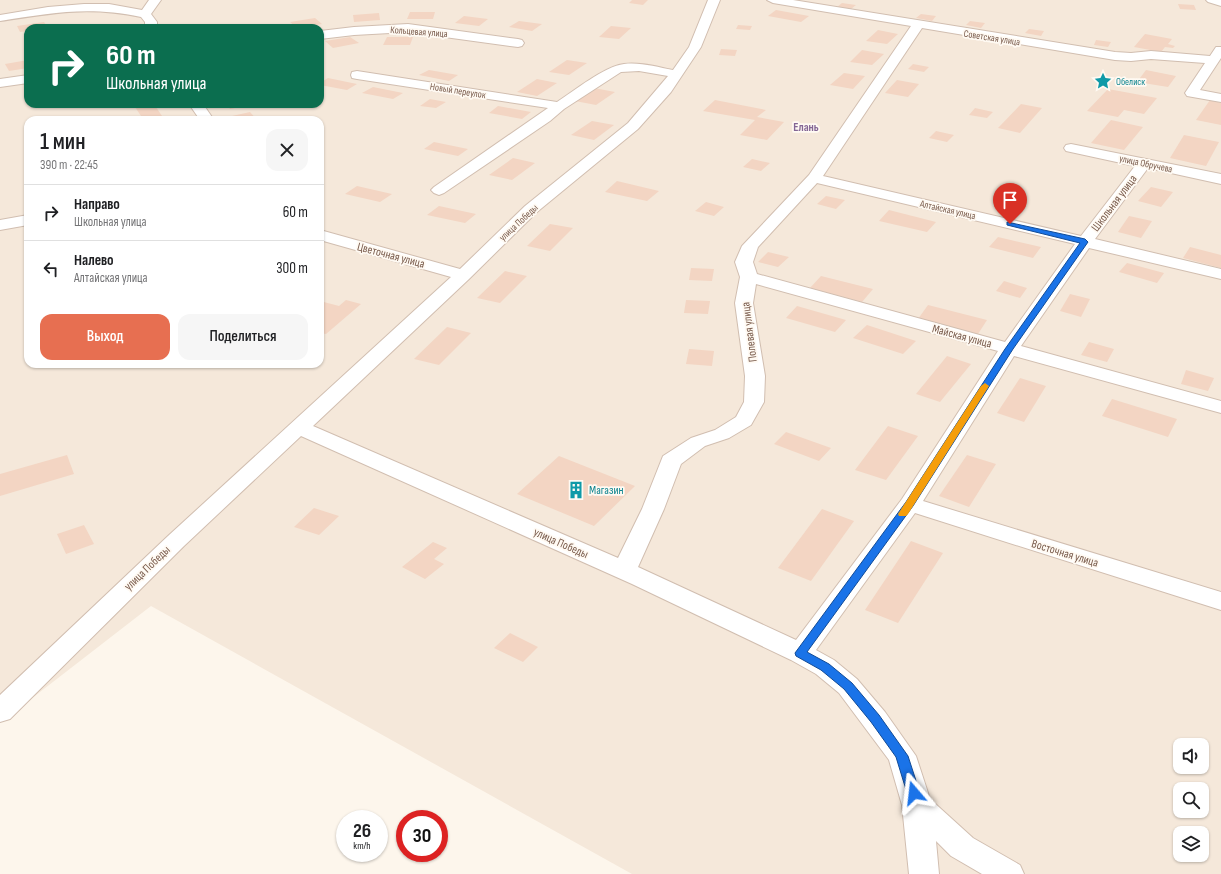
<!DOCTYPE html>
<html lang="ru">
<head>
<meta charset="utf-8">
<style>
	:root { --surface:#fff; --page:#f6f6f6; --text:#202124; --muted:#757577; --line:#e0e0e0; --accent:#e76f51 }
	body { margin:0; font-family:"Sofia Sans Condensed",sans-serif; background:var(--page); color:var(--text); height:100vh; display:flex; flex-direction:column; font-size:15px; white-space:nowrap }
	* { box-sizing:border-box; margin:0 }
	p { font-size:13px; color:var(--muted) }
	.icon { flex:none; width:22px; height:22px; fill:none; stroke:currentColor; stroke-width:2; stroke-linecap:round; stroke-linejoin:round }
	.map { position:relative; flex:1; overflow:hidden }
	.details { position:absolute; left:24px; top:116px; width:300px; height:252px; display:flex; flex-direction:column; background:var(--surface); border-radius:12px; box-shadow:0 1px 3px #0004 }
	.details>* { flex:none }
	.guide { position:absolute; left:24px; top:24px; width:300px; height:84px; border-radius:12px; box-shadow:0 1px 3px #0004; background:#0b6e4f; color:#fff; overflow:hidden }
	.tools { position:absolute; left:1173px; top:738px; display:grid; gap:8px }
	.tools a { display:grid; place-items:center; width:36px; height:36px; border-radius:8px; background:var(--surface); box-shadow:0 1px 3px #0004; font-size:20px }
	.speed { position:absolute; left:336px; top:810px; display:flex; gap:8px; font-size:20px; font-weight:700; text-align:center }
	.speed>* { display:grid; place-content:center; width:52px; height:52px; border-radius:50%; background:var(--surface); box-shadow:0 1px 3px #0004; line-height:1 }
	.speed small { font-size:10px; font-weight:400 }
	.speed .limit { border:6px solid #d22; background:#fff; color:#111 }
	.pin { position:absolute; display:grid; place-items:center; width:34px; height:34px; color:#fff; margin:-41px -17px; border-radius:50% 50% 50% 0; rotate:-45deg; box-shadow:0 0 4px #0007 }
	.pin .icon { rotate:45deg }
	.me { position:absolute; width:44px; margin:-22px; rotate:343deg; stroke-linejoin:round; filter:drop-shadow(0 0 3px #0008) }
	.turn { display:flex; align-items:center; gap:14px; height:84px; padding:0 16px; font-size:18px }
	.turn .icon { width:52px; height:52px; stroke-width:2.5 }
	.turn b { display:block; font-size:28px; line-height:34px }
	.round { display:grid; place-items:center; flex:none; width:42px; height:42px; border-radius:12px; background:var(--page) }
	.head { display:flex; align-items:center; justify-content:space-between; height:68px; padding:0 16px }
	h1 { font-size:24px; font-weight:600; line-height:30px }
	.primary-button { display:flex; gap:8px; margin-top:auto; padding:8px 16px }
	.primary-button a { flex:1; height:46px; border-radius:12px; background:var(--accent); color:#fff; font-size:16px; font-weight:600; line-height:46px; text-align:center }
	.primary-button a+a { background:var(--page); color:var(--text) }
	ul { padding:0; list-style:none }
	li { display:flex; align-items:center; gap:12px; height:56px; padding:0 16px; border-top:1px solid var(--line) }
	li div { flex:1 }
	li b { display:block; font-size:15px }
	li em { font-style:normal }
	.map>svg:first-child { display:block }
	.residential { fill:#f5e8da; fill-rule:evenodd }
	.building { fill:#f3d5c3 }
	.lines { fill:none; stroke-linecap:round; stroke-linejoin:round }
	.minor-casing { stroke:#d1beb0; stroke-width:2 }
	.minor { fill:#fff; fill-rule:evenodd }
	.route { fill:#1a73e8; stroke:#114b97 }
	.slow { fill:#f59e0b }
	.labels { text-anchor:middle; stroke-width:3.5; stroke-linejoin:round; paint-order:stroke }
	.far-street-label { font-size:10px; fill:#7a5c4d; stroke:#fffaf3 }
	.far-culture-label { font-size:10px; fill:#0d838f; stroke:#fffaf3; text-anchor:start }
	.far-quarter-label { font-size:12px; font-weight:bold; fill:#846695; stroke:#fffaf3 }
	.street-label { font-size:12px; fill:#7a5c4d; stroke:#fffaf3 }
	.culture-label { font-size:12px; fill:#0d838f; stroke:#fffaf3; text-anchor:start }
</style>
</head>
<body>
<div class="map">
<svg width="1221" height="874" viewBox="0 0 1221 874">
	<rect width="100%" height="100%" fill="#fdf6ec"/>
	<!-- residential -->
	<path class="residential" d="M0,0H1221V874H632L151,606L0,723ZM28,28H320V104H28ZM28,120H320V364H28ZM1180,745H1202V767H1180ZM1180,789H1202V811H1180ZM1180,833H1202V855H1180Z"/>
	<!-- building -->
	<g class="building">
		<polygon points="632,0 648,0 643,5 629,3"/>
		<polygon points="842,3 856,5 851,9 837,7"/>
		<polygon points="1178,4 1194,5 1196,10 1180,9"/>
		<polygon points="776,10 809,16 801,22 768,16"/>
		<polygon points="410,12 435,12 433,19 407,19"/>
		<polygon points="379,13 380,20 354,22 353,15"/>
		<polygon points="921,14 936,16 932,21 916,18"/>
		<polygon points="464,16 488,19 479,26 455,23"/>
		<polygon points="315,18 322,24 297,28 290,22"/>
		<polygon points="519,21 542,24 532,31 509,27"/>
		<polygon points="970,21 985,23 981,28 966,25"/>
		<polygon points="44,22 48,28 28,28 28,31 20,32 17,26"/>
		<polygon points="738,25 752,26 750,30 736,29"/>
		<polygon points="611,26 631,28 619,39 599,37"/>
		<polygon points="1029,29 1044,31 1041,36 1025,33"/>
		<polygon points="878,30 898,34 887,44 866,41"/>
		<polygon points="1145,34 1172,39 1168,44 1175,46 1173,48 1165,47 1161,52 1134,47"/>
		<polygon points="350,37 359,43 333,48 325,41"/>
		<polygon points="387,37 413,37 410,45 383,45"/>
		<polygon points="1096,40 1111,42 1108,47 1094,45"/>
		<polygon points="721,49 737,50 735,56 719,55"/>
		<polygon points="862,50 884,54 872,65 850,62"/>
		<polygon points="28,60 28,68 9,71 5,64"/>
		<polygon points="567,60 587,63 569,75 549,72"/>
		<polygon points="913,64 929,67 924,72 908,69"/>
		<polygon points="429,70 458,75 449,81 419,75"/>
		<polygon points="1146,70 1176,76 1168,87 1137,82"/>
		<polygon points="844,73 865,76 853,89 830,85"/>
		<polygon points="328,78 357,84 347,90 320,85 320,83"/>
		<polygon points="537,79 557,83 537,96 517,92"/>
		<polygon points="897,80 919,84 908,97 885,93"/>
		<polygon points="373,87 403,93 393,99 362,93"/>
		<polygon points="594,88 615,92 596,105 575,101"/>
		<polygon points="1108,89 1157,98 1144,114 1124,110 1118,117 1087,111"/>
		<polygon points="430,99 446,102 436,108 420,106"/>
		<polygon points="715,100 766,110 757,117 784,122 767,140 740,135 755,120 703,111"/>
		<polygon points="1210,100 1221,103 1221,125 1196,120"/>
		<polygon points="149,104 154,104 162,116 143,119 135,107"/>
		<polygon points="227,104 248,104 249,105 230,109"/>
		<polygon points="1021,104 1042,108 1020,133 998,128"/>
		<polygon points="498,106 531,112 522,119 489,113"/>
		<polygon points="975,108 993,112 987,118 969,115"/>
		<polygon points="250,112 257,120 235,120 232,116"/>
		<polygon points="1111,120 1143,127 1124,150 1091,143"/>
		<polygon points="592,121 614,125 594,140 571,135"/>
		<polygon points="936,131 954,135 947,142 929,138"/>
		<polygon points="1184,135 1219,142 1206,166 1170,158"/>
		<polygon points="434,142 468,149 458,156 424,149"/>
		<polygon points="513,158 535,163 512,180 489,175"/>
		<polygon points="752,159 770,163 761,171 743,167"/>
		<polygon points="617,181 659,191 647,201 605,192"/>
		<polygon points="357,186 392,194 380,202 345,194"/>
		<polygon points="1151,187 1173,192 1161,207 1138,201"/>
		<polygon points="826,196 845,200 836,209 817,204"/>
		<polygon points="706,202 724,207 714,216 695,211"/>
		<polygon points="439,206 476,214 465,223 427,215"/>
		<polygon points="889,210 936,222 927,232 879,221"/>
		<polygon points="1129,216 1152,221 1141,238 1118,232"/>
		<polygon points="550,224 573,228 550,251 527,246"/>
		<polygon points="998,237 1041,247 1033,258 989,247"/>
		<polygon points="1190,247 1221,255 1221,268 1183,258"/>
		<polygon points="768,252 789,257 778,267 758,262"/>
		<polygon points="1127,263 1164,273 1157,283 1119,272"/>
		<polygon points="691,268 714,269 712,281 689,280"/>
		<polygon points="505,271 527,276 500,303 477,298"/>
		<polygon points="821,276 873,289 862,302 810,288"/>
		<polygon points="1004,281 1027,288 1020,298 996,291"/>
		<polygon points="1070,294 1090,299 1081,317 1060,311"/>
		<polygon points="346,300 361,304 326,334 320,333 320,301 339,306"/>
		<polygon points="686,300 710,301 708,314 684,313"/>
		<polygon points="928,305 987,320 978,334 918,319"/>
		<polygon points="797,306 846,320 835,332 786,318"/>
		<polygon points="867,325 916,341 903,354 853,338"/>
		<polygon points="447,327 471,333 439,365 414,359"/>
		<polygon points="1089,342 1114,349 1107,362 1081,355"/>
		<polygon points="689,349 714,351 712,366 686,364"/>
		<polygon points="947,356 971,364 940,402 916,394"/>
		<polygon points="1186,370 1214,378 1208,391 1181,384"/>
		<polygon points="1020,378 1046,386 1024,422 997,413"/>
		<polygon points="1112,399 1177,419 1168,437 1102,416"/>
		<polygon points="888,426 918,436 886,480 855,470"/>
		<polygon points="786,432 831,448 819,461 774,444"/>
		<polygon points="67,455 74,474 0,496 0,474"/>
		<polygon points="967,455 996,464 969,507 939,496"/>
		<polygon points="559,456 635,486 594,526 517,494"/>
		<polygon points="314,508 339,516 319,535 294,527"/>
		<polygon points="822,509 854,521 811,581 778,568"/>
		<polygon points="84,525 94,544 66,554 57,534"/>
		<polygon points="911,541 943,553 898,623 865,610"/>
		<polygon points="433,542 447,548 434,559 444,564 425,579 402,567"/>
		<polygon points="510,633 538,647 523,662 494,648"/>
	</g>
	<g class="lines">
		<!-- minor casing -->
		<g class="minor-casing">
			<g id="minor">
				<path d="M149,0H161L151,14L157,22V28H145V22L141,17C88,6 52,13 0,21V15L48,7L84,4H109L142,10Z"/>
				<path d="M708,0H720L701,47L671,92L638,129L537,212L469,279L313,426L618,558L642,509L663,456L691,438L715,430L736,417L744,402L745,376L735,303L740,277L735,262L742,246L809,175L911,26L773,3L767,0H793L1115,52L1131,53L1151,51L1210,56L1216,47H1221V58L1200,90L1221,94V102L1187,96L1185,93L1205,63L1151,59L1131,61L1115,60L922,28L823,176L1081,236L1135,166L1066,151L1064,148L1066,145L1071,144L1221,174V184L1148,168L1095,239L1221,269V279L1089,248L1021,346L1221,401V413L1014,356L923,501L1221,592V610L915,513L816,650L834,660L857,679L885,712L916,756L930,799L973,838L1020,865L1024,874H982L951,856L936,841L939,874H909L902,805L889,760L839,693L816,674L791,660L632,584L301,436L184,546L10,719L0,722V695L168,536L451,277L320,240V230L460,269L525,206L628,123L668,76L639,71L621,72L564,109L550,121L444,193L439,195L434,193L431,190L434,187L548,108L357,79L352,78L351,75L352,72L357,71L557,102C574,91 605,66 624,64C640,62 657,67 673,70L689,47ZM817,183L1075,244L1005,342L757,274L753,262L758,247ZM756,284L998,351L902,499L796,640L638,567L664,509L681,464L705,446L729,438L751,425L764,402L765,376L753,303Z"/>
				<polygon points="1206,0 1221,0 1221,6 1208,2"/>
				<polygon points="408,24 518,39 522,40 524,43 522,46 518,47 408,32 354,35 320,39 320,31 354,27"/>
				<polygon points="28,75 28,83 0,87 0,79"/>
				<polygon points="189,104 203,104 214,120 200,120"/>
				<polygon points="28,215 28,225 0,230 0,220"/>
			</g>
		</g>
		<!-- minor -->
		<use href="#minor" class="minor"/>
	</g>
	<!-- route -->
	<polygon class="route" points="1007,222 1085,239 1088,242 1013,349 913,506 807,652 829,664 852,683 879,715 908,756 920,793 918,796 914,798 909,796 907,793 896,757 871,722 844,689 821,670 796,656 795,653 906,502 1005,349 1080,243 1007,225"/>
	<!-- slow -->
	<polygon class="slow" points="985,383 989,386 908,514 906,516 899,516 898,514 981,386"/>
	<!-- icons -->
	<defs>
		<g id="sight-bare" transform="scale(1.38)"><path d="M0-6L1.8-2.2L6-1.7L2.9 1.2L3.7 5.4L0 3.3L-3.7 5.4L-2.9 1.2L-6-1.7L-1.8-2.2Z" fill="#0f9aa8" stroke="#fffaf3" stroke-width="2.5" paint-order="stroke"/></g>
		<g id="building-bare" transform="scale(1.38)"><path d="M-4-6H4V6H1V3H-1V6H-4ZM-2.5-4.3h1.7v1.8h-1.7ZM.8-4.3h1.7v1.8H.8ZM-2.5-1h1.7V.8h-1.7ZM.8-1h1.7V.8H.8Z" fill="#0f9aa8" stroke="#fffaf3" stroke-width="2.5" paint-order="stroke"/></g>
	</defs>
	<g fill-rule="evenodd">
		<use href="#sight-bare" x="1103" y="81"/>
		<use href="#building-bare" x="576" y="490"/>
	</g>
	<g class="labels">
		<!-- far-street labels -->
		<g class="far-street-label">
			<text transform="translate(419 31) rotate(4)" y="4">Кольцевая улица</text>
			<text transform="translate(992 37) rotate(9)" y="4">Советская улица</text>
			<text transform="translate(458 90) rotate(9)" y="4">Новый переулок</text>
			<text transform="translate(1146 163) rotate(12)" y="4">улица Обручева</text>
			<text transform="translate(948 209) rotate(13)" y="4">Алтайская улица</text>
			<text transform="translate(518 222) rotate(-43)" y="4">улица Победы</text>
		</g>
		<!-- far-culture labels -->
		<g class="far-culture-label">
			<text x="1116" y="85">Обелиск</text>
		</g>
		<!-- far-quarter labels -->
		<g class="far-quarter-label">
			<text x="806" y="131">Елань</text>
		</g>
		<!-- street labels -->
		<g class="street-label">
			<text transform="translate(1114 203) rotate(-53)" y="4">Школьная улица</text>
			<text transform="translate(391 255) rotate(15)" y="4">Цветочная улица</text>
			<text transform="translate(749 332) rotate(-97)" y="4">Полевая улица</text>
			<text transform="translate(962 336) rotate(15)" y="4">Майская улица</text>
			<text transform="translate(561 543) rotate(24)" y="4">улица Победы</text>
			<text transform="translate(1065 553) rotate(17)" y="4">Восточная улица</text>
			<text transform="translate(147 568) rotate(-44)" y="4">улица Победы</text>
		</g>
		<!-- culture labels -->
		<g class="culture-label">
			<text x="589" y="494">Магазин</text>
		</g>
	</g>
</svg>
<div class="tools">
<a><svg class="icon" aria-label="sound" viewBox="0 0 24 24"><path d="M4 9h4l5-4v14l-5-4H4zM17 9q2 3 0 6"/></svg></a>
<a><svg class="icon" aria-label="search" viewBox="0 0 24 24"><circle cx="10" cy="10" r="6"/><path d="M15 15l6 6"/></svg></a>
<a><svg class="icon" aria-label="layers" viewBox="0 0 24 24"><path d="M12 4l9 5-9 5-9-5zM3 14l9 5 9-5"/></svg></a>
</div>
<div class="speed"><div>26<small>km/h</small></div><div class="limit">30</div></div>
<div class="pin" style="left:1010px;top:224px;background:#d93025"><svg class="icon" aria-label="arrive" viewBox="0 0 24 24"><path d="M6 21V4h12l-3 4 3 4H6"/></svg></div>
<svg class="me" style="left:914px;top:793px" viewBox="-20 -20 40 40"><path d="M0-17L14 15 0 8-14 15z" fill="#1a73e8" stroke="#fff" stroke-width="4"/></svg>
<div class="guide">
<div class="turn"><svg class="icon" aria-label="right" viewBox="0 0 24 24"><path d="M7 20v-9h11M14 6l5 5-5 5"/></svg><div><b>60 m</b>Школьная улица</div></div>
</div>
<section class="details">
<div class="head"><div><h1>1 мин</h1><p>390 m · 22:45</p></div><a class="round"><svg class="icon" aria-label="close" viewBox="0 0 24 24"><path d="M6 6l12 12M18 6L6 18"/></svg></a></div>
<ul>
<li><svg class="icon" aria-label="right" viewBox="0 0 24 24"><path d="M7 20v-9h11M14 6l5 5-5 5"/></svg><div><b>Направо</b><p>Школьная улица</p></div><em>60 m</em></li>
<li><svg class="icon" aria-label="left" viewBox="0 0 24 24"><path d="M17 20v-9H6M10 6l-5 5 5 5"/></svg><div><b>Налево</b><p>Алтайская улица</p></div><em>300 m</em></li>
</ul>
<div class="primary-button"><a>Выход</a><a>Поделиться</a></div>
</section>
</div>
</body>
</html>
